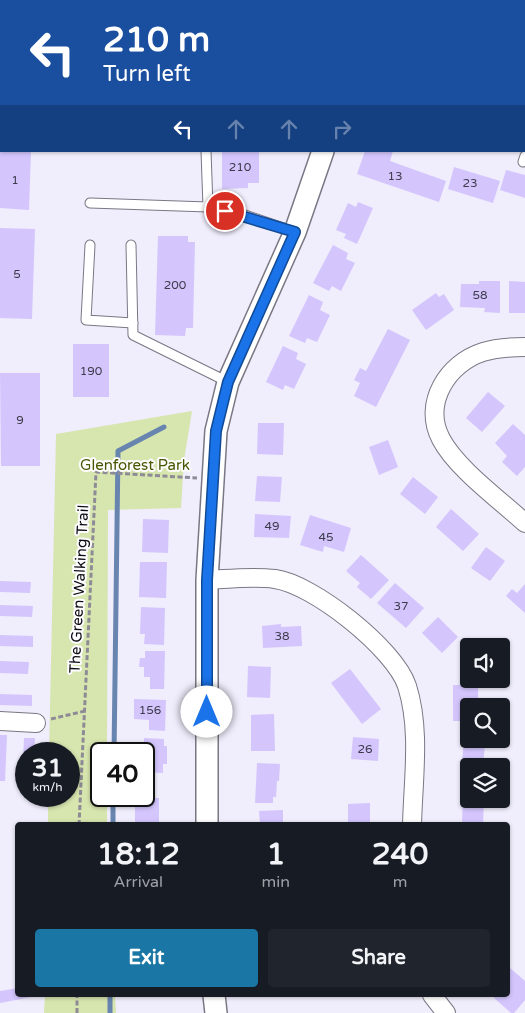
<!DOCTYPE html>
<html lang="en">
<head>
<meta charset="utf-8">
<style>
	:root { --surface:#171b24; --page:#20242c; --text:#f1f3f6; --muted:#9ea1a6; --accent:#1a76a4 }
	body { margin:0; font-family:"Varela Round",sans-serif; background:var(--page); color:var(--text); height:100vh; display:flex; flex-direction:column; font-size:19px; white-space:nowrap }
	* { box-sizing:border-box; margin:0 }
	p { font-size:16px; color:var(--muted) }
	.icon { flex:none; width:28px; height:28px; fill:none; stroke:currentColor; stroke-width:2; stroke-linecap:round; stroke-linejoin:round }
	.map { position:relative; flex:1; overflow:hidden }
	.drawer { position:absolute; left:15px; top:822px; width:495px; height:175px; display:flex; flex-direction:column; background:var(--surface); border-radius:5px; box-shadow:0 1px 4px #0004 }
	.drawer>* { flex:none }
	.top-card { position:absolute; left:0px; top:0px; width:525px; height:152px; box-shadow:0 1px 4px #0004; background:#1a4fa0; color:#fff; overflow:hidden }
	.buttons { position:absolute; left:460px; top:638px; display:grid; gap:10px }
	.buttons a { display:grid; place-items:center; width:50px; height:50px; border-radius:5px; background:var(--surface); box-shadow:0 1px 4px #0004; font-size:25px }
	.speed { position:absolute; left:15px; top:742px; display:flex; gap:10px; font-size:25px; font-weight:700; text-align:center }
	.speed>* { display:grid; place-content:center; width:65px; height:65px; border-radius:50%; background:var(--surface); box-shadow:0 1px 4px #0004; line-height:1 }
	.speed small { font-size:12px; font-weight:400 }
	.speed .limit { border:2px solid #111; border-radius:8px; background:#fff; color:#111 }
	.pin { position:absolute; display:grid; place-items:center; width:42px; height:42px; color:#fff; margin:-21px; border:2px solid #fff; border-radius:50%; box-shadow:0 1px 5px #0007 }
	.me { position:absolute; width:55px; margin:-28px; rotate:0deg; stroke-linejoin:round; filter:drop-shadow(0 0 4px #0008) }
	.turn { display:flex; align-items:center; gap:18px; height:105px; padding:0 20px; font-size:22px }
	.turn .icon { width:65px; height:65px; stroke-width:2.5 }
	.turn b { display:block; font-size:35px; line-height:42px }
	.lanes { display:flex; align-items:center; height:48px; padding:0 20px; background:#0003; justify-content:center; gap:25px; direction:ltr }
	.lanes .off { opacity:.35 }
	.eta { display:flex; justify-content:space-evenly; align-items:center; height:85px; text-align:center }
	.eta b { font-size:30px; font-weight:800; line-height:35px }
	.action { display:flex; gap:10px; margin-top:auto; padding:10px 20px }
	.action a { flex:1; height:58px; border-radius:5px; background:var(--accent); color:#fff; font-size:20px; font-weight:800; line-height:58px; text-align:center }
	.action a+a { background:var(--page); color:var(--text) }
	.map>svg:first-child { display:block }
	.green { fill:#d7e5af }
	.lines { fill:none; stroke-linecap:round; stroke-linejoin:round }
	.stream { stroke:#6885af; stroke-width:5 }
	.building { fill:#d4c6fd }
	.service-casing { stroke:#7a7784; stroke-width:11 }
	.minor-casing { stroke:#7a7784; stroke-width:20 }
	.tertiary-casing { stroke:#7a7784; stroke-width:24 }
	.path { stroke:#8e8b96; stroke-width:3; stroke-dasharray:5 2.5; stroke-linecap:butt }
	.service { stroke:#fff; stroke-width:9 }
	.minor { stroke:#fff; stroke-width:18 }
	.tertiary { stroke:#fff; stroke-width:21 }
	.route-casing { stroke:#114b97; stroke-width:12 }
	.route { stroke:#1a73e8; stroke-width:9 }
	.labels { text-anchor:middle; stroke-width:4; stroke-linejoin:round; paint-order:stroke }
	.number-label { font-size:12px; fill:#3e3a4b }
	.park-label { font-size:15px; fill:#495701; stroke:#fdfcff }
	.street-label { font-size:15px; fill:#0c0b10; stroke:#fdfcff }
</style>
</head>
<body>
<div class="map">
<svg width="525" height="1013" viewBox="0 0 525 1013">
	<rect width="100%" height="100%" fill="#f0edfc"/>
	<!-- green -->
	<g class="green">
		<polygon points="192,411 184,460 181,508 108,510 107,754 101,754 101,796 107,796 107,825 48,825 48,796 69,796 69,754 49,754 56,434"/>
		<polygon points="45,995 115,995 116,1013 44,1013"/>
	</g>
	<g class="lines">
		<!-- stream -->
		<g class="stream">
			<polyline points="114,754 118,451 164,427"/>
			<polyline points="113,825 113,796"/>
			<polyline points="110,1013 110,995"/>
		</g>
	</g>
	<!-- building -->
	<g class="building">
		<polygon points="0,151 31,151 29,210 0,208"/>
		<polygon points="222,151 259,151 259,183 248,183 248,188 222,189"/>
		<polygon points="365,151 393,151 390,161 446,181 439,202 357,174"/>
		<polygon points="454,167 500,181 493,203 448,189"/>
		<polygon points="506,170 525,175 525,198 500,190"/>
		<polygon points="358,202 373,208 357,244 344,238 346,234 336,230 348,203 356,207"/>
		<polygon points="0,228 35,229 32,319 0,318"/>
		<polygon points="158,236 188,236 188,242 195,242 193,328 186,328 185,336 155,335"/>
		<polygon points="333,245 348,253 346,259 355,263 341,291 332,286 329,291 313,283"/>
		<polygon points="479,281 500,281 500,313 484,312 485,308 460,307 461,284 479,284"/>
		<polygon points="509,281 525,282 525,313 509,313"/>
		<polygon points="436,293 439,297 444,294 454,310 426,330 412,310"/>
		<polygon points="309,295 323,302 320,310 330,315 317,342 307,338 305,343 289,336"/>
		<polygon points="388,329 410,340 376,407 354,396 360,383 354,380 360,368 366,371"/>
		<rect x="73" y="344" width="36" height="53"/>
		<polygon points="283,346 298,353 296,359 306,364 294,389 285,385 283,390 266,382"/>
		<polygon points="0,373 40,373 40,466 1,466"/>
		<polygon points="488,392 505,406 482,432 466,418"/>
		<polygon points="258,423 284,423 283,455 257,454"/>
		<polygon points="513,424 525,435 525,467 517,476 502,462 507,456 495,443"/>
		<polygon points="388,440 398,467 379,475 369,447"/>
		<polygon points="257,476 282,477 280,502 255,501"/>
		<polygon points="413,477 438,497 425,514 400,494"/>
		<polygon points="451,509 479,534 463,551 436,527"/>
		<polygon points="255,514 291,516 289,538 254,537"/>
		<polygon points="310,515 351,528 344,552 324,546 323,552 300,545"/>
		<polygon points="143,519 169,520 168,553 142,552"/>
		<polygon points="486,547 505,561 490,581 471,568"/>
		<polygon points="361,555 389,580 371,599 357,587 360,583 346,571"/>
		<polygon points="140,562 167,562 166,598 139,597"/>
		<polygon points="0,581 31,582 30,593 0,592"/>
		<polygon points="395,583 424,608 406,628 377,603"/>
		<polygon points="525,584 525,613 506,596 512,589 517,593"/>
		<polygon points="0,605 33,606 32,617 0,616"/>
		<polygon points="141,607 165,608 164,645 144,644 145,634 140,634"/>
		<polygon points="438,617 458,637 442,653 422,633"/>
		<polygon points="281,624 281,627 301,626 302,646 263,648 262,626"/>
		<polygon points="0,635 33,636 33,647 0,646"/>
		<polygon points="145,651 165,651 164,689 150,689 150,677 144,677 144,667 139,667 140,658 145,658"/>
		<polygon points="0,661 29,662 28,674 0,673"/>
		<polygon points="248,666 271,667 270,698 247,697"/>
		<polygon points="350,669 381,709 362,724 331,683"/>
		<polygon points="453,685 478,685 478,706 469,706 469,721 453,721"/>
		<polygon points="0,694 32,695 32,706 0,705"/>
		<polygon points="134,699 166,700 165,731 149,730 149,720 134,719"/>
		<polygon points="274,714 275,751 251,751 251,715"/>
		<polygon points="0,735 7,735 5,781 0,781"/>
		<polygon points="353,737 379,739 378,761 351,759"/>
		<polygon points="24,738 35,738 34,754 26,754 26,784 22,783"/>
		<polygon points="144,738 164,739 164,746 167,746 167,764 163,764 163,773 144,772 144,754 138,754 138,747 144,748"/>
		<polygon points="464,741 485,743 483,766 469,766 469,774 461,773"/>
		<polygon points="257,763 280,764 279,781 277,781 276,797 273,797 273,803 255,803"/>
		<polygon points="463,794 469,794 469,799 484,799 483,825 462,825"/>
		<rect x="135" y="798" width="24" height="25"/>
		<polygon points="370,803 370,825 348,825 348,804"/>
		<polygon points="283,810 283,825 260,825 259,811"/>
		<polygon points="510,968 525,981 525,1000 514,1013 511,1013 494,998 496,995 508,995 508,971"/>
		<polygon points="18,988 18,995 37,996 0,1003 0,991"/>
	</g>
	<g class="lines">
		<!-- service casing -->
		<g class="service-casing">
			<g id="service">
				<polyline points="0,91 1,91"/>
				<polyline points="206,151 208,207"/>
				<polyline points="523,162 525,156"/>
				<polyline points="90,203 208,207 242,214 295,232"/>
				<polyline points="90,245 86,320 133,323"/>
				<polyline points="131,245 133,335 228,382"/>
			</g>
		</g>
		<!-- minor casing -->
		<g class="minor-casing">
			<g id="minor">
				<polyline points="169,1 169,0"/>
				<polyline points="524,58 525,58"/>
				<polyline points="524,100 525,100"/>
				<path d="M525,347C512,347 496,348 483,352C448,363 422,403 441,439C456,468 500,500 525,523"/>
				<path d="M207,580C229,579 253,576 275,579C313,584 395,649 407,686C421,730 413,780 412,825"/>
				<polyline points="0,721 36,723"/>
				<polyline points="432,995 446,1013"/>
			</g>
		</g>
		<!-- tertiary casing -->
		<g class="tertiary-casing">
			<g id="tertiary">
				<polyline points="331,1 334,0"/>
				<polyline points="0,42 1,42"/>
				<polyline points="207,825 207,580 216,431 228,382 295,232 323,151"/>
				<polyline points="214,995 216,1013"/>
			</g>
		</g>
		<!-- path -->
		<g class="path">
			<polyline points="51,719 85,711"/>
			<polyline points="79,825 96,472 197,478"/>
			<polyline points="77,1013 77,995"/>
		</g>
		<!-- service -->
		<use href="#service" class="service"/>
		<!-- minor -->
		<use href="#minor" class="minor"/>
		<!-- tertiary -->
		<use href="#tertiary" class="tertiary"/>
	</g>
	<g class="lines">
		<!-- route casing -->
		<g class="route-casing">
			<polyline id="route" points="207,712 207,580 216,431 228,382 295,232 225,211"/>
		</g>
		<!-- route -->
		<use href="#route" class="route"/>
	</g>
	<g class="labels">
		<!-- number labels -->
		<g class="number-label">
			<text x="240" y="171">210</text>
			<text x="395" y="180">13</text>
			<text x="15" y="184">1</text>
			<text x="470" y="187">23</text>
			<text x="17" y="278">5</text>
			<text x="175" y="289">200</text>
			<text x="480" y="299">58</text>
			<text x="91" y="375">190</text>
			<text x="20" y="424">9</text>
			<text x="272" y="530">49</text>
			<text x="326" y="541">45</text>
			<text x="401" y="610">37</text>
			<text x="282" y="640">38</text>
			<text x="150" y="714">156</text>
			<text x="365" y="753">26</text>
		</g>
		<!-- park labels -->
		<g class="park-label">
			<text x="135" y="470">Glenforest Park</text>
		</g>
		<!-- street labels -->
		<g class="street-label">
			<text transform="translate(79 589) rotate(-87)" y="5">The Green Walking Trail</text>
		</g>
	</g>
</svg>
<div class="buttons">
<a><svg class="icon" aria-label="sound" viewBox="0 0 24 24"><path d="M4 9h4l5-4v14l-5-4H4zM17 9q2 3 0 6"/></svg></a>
<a><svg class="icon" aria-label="search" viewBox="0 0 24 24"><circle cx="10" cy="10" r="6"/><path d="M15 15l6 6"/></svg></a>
<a><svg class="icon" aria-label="layers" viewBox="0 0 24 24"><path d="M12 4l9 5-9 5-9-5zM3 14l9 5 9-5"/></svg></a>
</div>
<div class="speed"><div>31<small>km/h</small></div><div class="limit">40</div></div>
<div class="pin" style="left:225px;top:211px;background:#d93025"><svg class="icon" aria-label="arrive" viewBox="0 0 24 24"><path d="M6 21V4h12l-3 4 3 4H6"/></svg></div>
<svg class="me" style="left:207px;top:712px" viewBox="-20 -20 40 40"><circle r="19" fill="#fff"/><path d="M0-13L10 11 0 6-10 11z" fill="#1a73e8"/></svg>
<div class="top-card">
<div class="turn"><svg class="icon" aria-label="left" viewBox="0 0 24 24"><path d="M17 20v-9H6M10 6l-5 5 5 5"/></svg><div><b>210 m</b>Turn left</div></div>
<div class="lanes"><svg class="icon" aria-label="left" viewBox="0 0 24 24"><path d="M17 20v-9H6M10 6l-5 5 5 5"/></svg><svg class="icon off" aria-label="ahead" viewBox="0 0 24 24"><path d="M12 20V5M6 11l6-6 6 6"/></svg><svg class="icon off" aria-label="ahead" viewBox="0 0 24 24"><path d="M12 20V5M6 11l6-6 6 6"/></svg><svg class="icon off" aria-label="right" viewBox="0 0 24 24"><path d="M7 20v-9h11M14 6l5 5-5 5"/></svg></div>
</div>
<section class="drawer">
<div class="eta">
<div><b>18:12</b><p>Arrival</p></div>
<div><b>1</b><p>min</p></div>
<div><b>240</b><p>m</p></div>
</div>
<div class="action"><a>Exit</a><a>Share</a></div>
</section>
</div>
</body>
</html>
